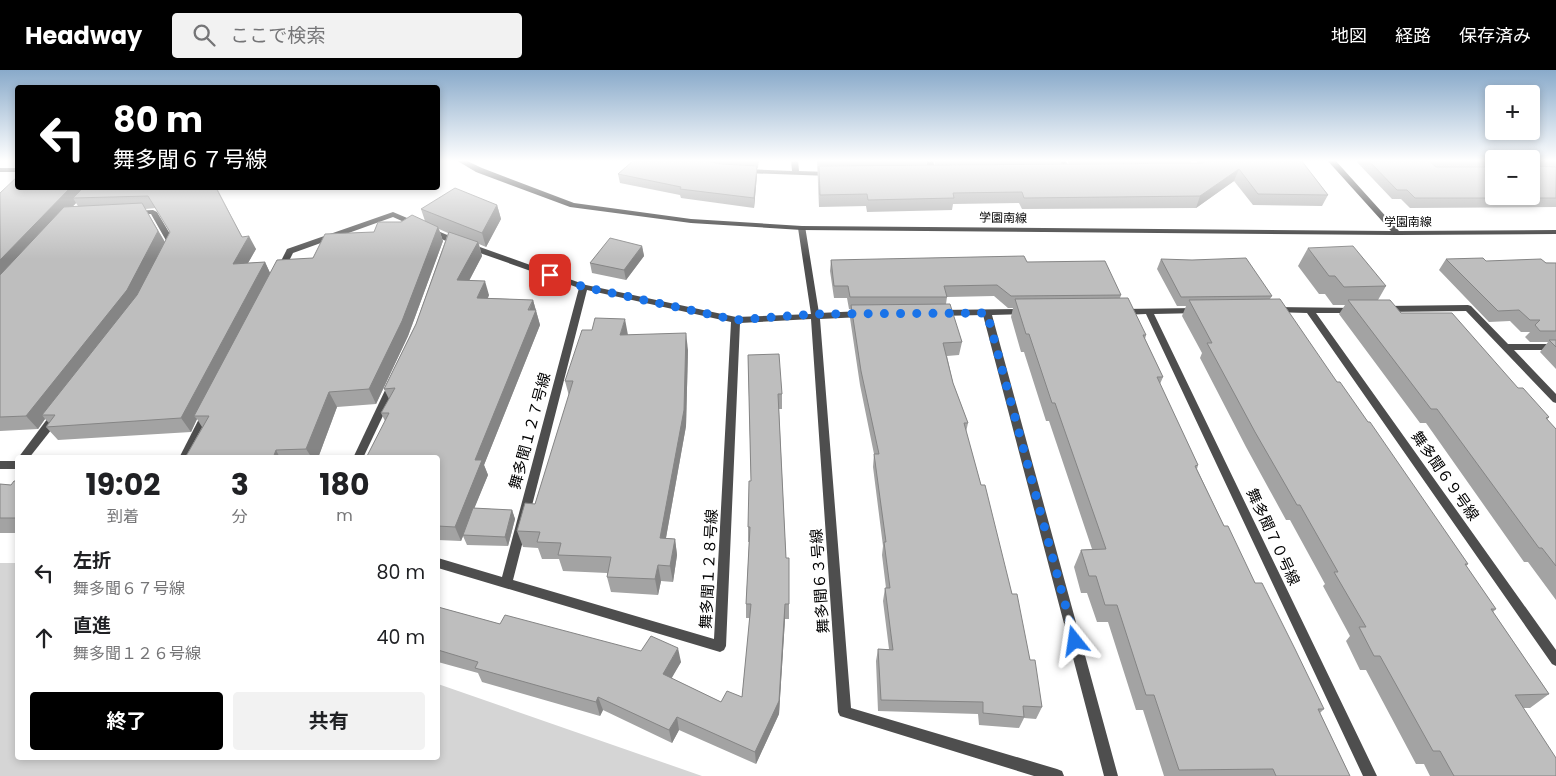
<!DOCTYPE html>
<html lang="ja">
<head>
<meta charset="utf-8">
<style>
	:root { --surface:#fff; --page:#f2f2f2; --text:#202124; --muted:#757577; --accent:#000 }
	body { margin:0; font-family:Poppins,"Noto Sans JP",sans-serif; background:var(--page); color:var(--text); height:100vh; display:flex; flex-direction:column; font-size:19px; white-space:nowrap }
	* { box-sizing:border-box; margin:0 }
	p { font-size:16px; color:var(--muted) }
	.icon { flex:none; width:28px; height:28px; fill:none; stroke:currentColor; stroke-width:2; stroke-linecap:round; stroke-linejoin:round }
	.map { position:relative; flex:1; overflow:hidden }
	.details { position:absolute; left:15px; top:385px; width:425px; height:305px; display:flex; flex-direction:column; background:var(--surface); border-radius:5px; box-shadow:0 2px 8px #0003 }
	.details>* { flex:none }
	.top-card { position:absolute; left:15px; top:15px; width:425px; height:105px; border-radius:5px; box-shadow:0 2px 8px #0003; background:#000; color:#fff; overflow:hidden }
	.fabs { position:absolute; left:1485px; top:15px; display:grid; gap:10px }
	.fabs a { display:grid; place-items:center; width:55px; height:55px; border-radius:5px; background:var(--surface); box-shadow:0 2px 8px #0003; font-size:25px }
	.pin { position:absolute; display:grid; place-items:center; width:42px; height:42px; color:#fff; margin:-21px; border-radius:10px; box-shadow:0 2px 8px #0006 }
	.me { position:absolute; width:55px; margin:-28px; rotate:345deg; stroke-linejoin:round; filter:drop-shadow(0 0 4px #0008) }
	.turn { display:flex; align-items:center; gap:18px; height:105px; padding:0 15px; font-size:22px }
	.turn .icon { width:65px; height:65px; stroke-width:2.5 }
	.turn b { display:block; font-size:35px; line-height:42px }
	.eta { display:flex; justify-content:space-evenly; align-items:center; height:85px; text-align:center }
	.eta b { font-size:30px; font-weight:700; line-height:35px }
	.button { display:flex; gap:10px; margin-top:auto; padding:10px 15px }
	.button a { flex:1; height:58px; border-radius:5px; background:var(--accent); color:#fff; font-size:20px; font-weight:700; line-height:58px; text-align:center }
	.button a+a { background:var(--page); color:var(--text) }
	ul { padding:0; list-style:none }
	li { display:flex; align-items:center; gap:15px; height:65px; padding:0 15px }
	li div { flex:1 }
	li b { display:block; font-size:19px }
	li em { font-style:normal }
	header { display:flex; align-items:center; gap:30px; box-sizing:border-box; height:70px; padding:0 25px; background:var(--accent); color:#fff }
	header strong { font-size:24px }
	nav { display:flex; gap:28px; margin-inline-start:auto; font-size:18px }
	.search { width:350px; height:45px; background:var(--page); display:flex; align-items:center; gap:12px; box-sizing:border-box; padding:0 18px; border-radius:5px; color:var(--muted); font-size:19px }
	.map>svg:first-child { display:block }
	.green { fill:#d5d5d5 }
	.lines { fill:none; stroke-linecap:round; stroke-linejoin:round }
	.street { fill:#4e4e4e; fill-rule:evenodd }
	.secondary { fill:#1b1b1b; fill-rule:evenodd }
	.wall { fill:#a3a3a3; fill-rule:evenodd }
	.shaded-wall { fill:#858585 }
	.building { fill:#bebebe; stroke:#858585 }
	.route { stroke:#1a73e8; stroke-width:9; stroke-dasharray:0 16.2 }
	.labels { text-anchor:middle; stroke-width:4; stroke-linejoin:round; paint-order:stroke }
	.far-street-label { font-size:12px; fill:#000; stroke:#fff }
	.street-label { font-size:15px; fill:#000; stroke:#fff }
</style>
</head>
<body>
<header>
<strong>Headway</strong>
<div class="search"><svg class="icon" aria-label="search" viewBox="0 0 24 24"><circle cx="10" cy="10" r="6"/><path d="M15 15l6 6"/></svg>ここで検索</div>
<nav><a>地図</a><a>経路</a><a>保存済み</a></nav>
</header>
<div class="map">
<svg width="1556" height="706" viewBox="0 0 1556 706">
	<rect width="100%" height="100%" fill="#fff"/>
	<!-- green -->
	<polygon class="green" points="0,493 17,493 18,688 438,688 438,614 702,706 0,706"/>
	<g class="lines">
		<!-- street -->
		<g class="street">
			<polygon points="791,90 798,90 799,101 830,102 834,104 830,106 745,103 741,101 745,99 792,101"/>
			<polygon points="926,90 933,90 936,103 935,105 928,103"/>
			<polygon points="1059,90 1065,90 1072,102 1071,104 1065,104"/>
			<polygon points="153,140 157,142 176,174 173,181 170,181 166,179 168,174 151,144 134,145 130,143 134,141"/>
			<path d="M393,142L452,167L586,215L736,247L811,244L798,158L802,156H805L819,243L862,241L866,244L862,247L820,249L851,638L1057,699L1062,701L1064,706H1034L840,646L838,642L811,249L740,253L726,576L724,580L720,582L438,498V488L502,507L579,218L446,171L393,147L293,183L283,203H277L276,201L287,179ZM587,220L731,252L714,569L513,510Z"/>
			<polygon points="1468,235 1471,236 1508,274 1556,274 1556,280 1514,280 1556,324 1556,333 1553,332 1466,241 1384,242 1380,239 1384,236"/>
			<polygon points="1274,237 1358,238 1359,240 1355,243 1316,243 1556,580 1556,596 1552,594 1307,243 1271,242 1270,240"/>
			<polygon points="1197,238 1200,239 1201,241 1200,243 1154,244 1377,706 1363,706 1146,244 1122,245 1118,242 1122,239"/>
			<polygon points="1025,239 1028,240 1029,242 1028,244 992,245 1118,706 1104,706 983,245 939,246 935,243 939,240"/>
			<polygon points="393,311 398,314 363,388 353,388 388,314"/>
			<polygon points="207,339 212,343 189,388 179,388 202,343"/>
			<polygon points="55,343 60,347 59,350 29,388 18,388 51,344"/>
			<rect x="0" y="391" width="18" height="8"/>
		</g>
		<!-- secondary -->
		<g class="secondary">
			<polygon points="456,90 465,90 482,98 574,133 691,149 802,156 1391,161 1327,90 1335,90 1399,161 1556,160 1556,164 1397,165 802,160 691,153 570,137 476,102"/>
			<rect x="0" y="98" width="18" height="4"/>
		</g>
	</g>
	<!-- wall -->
	<g class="wall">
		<polygon points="634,90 759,90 758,98 757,98 757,105 754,138 681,128 680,125 620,113 618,104"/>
		<polygon points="817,90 927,90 926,95 935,95 934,90 1062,90 1061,94 1069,94 1067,90 1192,90 1191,93 1198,93 1195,90 1301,90 1328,125 1322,136 1253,135 1234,111 1196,138 1022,139 1019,133 953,134 952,140 867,142 866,136 819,137"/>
		<polygon points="1355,90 1494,90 1494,126 1531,90 1556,90 1556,137 1410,138 1401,129 1392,129"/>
		<path d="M18,118H220L221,119L218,120L242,167L256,179L248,193L265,192L270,203L313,188L374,162L425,151L421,139L497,135L501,149L486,177L479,174L482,186L469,211L489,225L488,228L533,230L540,255L484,395L488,405L474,438L512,440L515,449L508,476L467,475L463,466L461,471L438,470V388L385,351L381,343L389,329L384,319L416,254L448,163L439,159L443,171L408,266L376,334L337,337L318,388H185L202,357L197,349L191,362L58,370L46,357L49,353L45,349L38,359L0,361V123ZM76,133L78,136L72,137ZM156,138L170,162L165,172L145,139Z"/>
		<polygon points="642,176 644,186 626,210 592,203 590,193"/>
		<polygon points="1308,178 1386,216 1378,230 1401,243 1518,318 1549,347 1547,350 1556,359 1556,530 1528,492 1524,492 1426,353 1420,353 1339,244 1345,235 1333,235 1325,224 1319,224 1298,196"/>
		<polygon points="1161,189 1272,226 1270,229 1337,312 1368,352 1468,494 1466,496 1496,539 1493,542 1549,624 1530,638 1523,638 1556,706 1430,706 1424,694 1416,694 1366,600 1360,600 1346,571 1350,566 1323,516 1325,514 1290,450 1286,450 1246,377 1200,288 1202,283 1182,246 1186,236 1177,236 1157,199"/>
		<polygon points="1446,189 1486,191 1556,193 1556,299 1540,282 1548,272 1530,272 1525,267 1530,262 1521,262 1510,251 1489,252 1439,200"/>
		<polygon points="831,190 1027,192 1121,225 1120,228 1146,265 1145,269 1163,307 1160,314 1198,395 1197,399 1224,456 1324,639 1320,643 1350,706 1164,706 1143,640 1136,640 1108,552 1097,552 1087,523 1081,523 1074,497 1081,480 1092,479 1049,351 1046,351 1024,282 1021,282 1011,247 1013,238 1008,238 994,226 947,227 946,234 962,272 959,285 947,286 953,313 968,353 966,362 1012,524 1030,590 1042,637 1036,649 1024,648 1019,658 979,655 978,644 878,641 876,591 878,579 889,579 883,531 885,518 886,518 882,485 883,476 873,397 874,384 860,315 850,248 851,239 849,239 847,228 834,228 830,201"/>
		<polygon points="627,265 688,280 686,356 666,468 675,469 677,485 673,512 661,511 658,525 611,522 607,507 607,503 563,501 559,489 542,489 538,478 523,477 517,461 535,434 569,326 565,311"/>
		<polygon points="748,285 782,324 782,339 779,339 786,488 789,488 789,549 785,549 779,644 756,694 679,660 672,673 603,640 600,646 482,612 478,603 438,592 438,537 500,554 681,592 671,608 721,632 742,627 750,548 746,548 746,534 749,472 748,472 748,457 751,411"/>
		<polygon points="18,411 18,463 0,463 0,414 11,415"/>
	</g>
	<!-- shaded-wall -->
	<g class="shaded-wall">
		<polygon points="757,96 757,105 754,138 754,128"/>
		<polygon points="1239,99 1234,111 1196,138 1200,126"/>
		<polygon points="70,118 91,118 73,128 76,133 0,213 0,190"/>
		<polygon points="142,133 166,174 135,233 42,345 45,349 38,359 26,346"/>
		<polygon points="497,135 501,149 486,177 482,163"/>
		<polygon points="438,157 443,171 408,266 376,334 369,319"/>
		<polygon points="249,166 256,179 240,207 233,194"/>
		<polygon points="478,172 482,186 462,224 457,210"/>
		<polygon points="642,176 644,186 626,210 624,200"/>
		<polygon points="265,192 271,205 194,346 197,349 191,362 181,348"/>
		<polygon points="485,211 489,225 481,242 477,228"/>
		<polygon points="533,230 540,255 484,395 488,405 461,471 455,457 475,390"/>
		<polygon points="625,249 628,265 620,265"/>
		<polygon points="686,263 688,280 686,356 663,484 660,468"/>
		<polygon points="329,322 337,337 318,388 312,388 306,379"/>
		<polygon points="276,380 280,388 273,388"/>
		<polygon points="512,440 515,449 508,476 505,467"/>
		<polygon points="675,469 677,485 673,512 670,496"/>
		<polygon points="658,495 661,511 658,525 655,509"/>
		<polygon points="785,534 785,549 779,644 756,694 755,682"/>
		<polygon points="678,578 681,592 666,618 663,604"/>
		<polygon points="598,627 603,640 600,646 596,632"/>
		<polygon points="677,647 679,660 672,673 669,660"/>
	</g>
	<!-- building -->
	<g class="building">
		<polygon points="634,90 700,90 722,94 757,96 754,128 680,119 681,117 618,104"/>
		<polygon points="1208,90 1301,90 1328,125 1258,124 1239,99 1200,126 1024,128 1022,122 953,123 954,128 868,130 867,124 820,125 819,96 1203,93"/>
		<polygon points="1368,90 1428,90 1436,97 1494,97 1494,126 1531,126 1531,90 1537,90 1536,96 1556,97 1556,128 1415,128 1407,120 1397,120"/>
		<polygon points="1543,90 1556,90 1556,91"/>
		<polygon points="18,106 18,118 70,118 0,190 0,123"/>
		<polygon points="83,118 216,118 242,167 249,166 233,194 265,192 181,348 46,357 55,345 42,345 137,225 170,162 148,126 73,128"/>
		<polygon points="455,118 497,135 482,163 421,139"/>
		<polygon points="142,133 158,161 127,220 26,346 0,347 0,205 64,137"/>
		<polygon points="412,145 438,157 402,251 369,319 329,322 306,379 276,380 273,388 185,388 209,346 194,346 277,190 313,188 325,164 374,162 378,152 401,152"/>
		<polygon points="449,162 478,172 457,210 485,211 477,228 533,230 528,240 536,240 475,390 482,390 455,457 438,456 438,388 366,388 389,343 381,343 395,318 384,319 416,254"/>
		<polygon points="610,168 642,176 624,200 590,193"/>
		<polygon points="1353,176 1386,216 1344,217 1335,206 1329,206 1308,178"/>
		<polygon points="1024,186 1027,192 1105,191 1121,225 1011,226 997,215 944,216 947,227 850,227 848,216 834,216 831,190"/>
		<polygon points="1246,188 1272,226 1181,227 1161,189 1192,190"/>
		<polygon points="1483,188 1486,191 1541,189 1546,193 1556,193 1556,261 1540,261 1535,255 1540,250 1530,250 1519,240 1498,241 1446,189"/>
		<polygon points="1128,228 1146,265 1143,265 1163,307 1157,307 1198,395 1195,396 1224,456 1228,456 1255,513 1262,513 1295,579 1324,639 1318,639 1350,706 1276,706 1273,699 1179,700 1154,625 1146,625 1117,535 1105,535 1096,506 1089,506 1081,480 1106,479 1055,333 1052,333 1029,264 1026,264 1015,229"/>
		<polygon points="1280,229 1337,312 1340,312 1368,352 1370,352 1468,494 1465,494 1496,539 1491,539 1549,624 1515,625 1556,688 1556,706 1454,706 1440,681 1433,681 1380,586 1374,586 1359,557 1366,557 1334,502 1338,502 1300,435 1297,435 1255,362 1207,273 1212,273 1189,230"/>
		<polygon points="1348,230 1390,230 1401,243 1452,243 1518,318 1523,318 1549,347 1546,348 1556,359 1556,496 1542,478 1539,478 1437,339 1431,339"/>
		<polygon points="950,234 962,272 943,273 953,313 968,353 964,353 981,415 985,415 1012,524 1017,524 1030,590 1035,590 1042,637 1023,636 1024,647 983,643 983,632 881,630 878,579 893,580 885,518 890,518 884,472 886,472 874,384 879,384 861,301 851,235"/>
		<polygon points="595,248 625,249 620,265 686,263 684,340 660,468 675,469 670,496 658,495 655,509 607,507 611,487 558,485 561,473 537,472 540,462 517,461 525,433 535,434 573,311 565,311 582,260 592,260"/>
		<polygon points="1549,270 1556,270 1556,277"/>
		<polygon points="779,284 782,324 778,324 786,488 789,488 789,534 785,534 779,631 755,682 677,647 669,660 598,627 596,632 475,598 478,592 438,580 438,537 500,554 505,545 641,581 651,566 678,578 663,604 721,632 727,621 742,627 751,534 746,534 750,457 748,457 749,411 751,411 748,285"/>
		<polygon points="14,411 18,411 18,448 0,448 0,414 11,415"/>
		<polygon points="473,438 512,440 505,467 463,465"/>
	</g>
	<!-- sky -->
	<linearGradient id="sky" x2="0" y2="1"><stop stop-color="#89aaca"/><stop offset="0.48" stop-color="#fff"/><stop offset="1" stop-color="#fff" stop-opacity="0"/></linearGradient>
	<rect width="1556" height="189" fill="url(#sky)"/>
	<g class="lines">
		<!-- route -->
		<polyline class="route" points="550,205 584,217 736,250 815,244 987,243 1075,571"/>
	</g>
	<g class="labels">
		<!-- far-street labels -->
		<g class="far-street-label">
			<text transform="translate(1003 148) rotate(1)" y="4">学園南線</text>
			<text x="1408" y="156">学園南線</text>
		</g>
		<!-- street labels -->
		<g class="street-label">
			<text transform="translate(530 361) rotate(-75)" y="5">舞多聞１２７号線</text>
			<text transform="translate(1445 406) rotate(55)" y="5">舞多聞６９号線</text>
			<text transform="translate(1273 467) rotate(65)" y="5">舞多聞７０号線</text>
			<text transform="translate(709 499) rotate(-87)" y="5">舞多聞１２８号線</text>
			<text transform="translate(820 511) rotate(-94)" y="5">舞多聞６３号線</text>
		</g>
	</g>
</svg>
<div class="fabs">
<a>+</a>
<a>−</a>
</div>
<div class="pin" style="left:550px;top:205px;background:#d93025"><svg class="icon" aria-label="arrive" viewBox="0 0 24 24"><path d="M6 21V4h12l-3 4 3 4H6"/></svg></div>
<svg class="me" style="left:1075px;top:571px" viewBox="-20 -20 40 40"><path d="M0-17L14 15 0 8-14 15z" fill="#1a73e8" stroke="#fff" stroke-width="4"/></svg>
<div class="top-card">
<div class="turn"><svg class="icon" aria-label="left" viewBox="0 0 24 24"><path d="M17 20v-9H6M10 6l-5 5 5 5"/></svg><div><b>80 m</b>舞多聞６７号線</div></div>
</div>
<section class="details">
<div class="eta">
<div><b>19:02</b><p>到着</p></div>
<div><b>3</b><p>分</p></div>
<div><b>180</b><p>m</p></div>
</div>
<ul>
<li><svg class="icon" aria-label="left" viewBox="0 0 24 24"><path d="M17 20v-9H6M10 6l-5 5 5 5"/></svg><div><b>左折</b><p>舞多聞６７号線</p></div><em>80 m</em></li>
<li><svg class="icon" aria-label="ahead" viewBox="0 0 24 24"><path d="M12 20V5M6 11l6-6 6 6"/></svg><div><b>直進</b><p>舞多聞１２６号線</p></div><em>40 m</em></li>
</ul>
<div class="button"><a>終了</a><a>共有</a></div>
</section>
</div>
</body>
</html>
